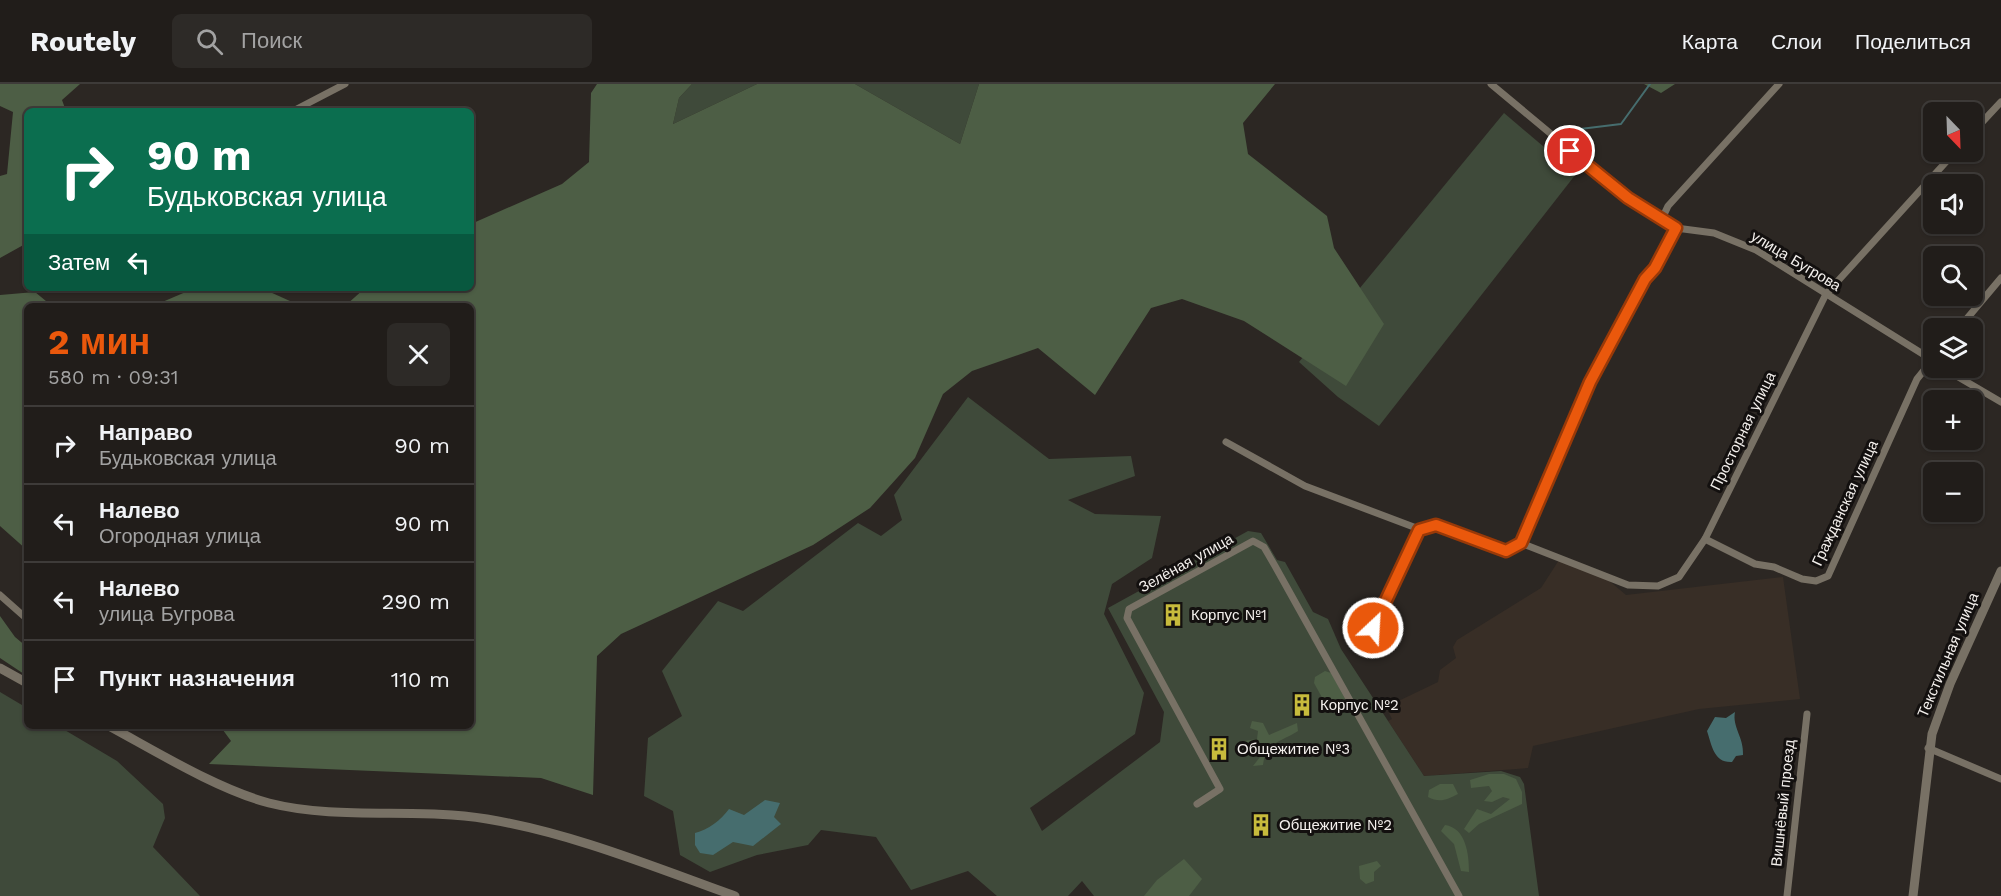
<!DOCTYPE html>
<html lang="ru">
<head>
<meta charset="utf-8">
<style>
	:root { --surface:#211d1a; --page:#2d2a27; --text:#f1f3f6; --muted:#a2a2a2; --line:#3e3b39; --accent:#ea580c }
	body { margin:0; font-family:"Work Sans",sans-serif; background:var(--page); color:var(--text); height:100vh; display:flex; flex-direction:column; font-size:22px; white-space:nowrap }
	* { box-sizing:border-box; margin:0 }
	p { font-size:20px; color:var(--muted) }
	.icon { flex:none; width:33px; height:33px; fill:none; stroke:currentColor; stroke-width:2; stroke-linecap:round; stroke-linejoin:round }
	.map { position:relative; flex:1; overflow:hidden }
	.panel { position:absolute; left:24px; top:219px; width:450px; height:426px; display:flex; flex-direction:column; background:var(--surface); border-radius:9px; box-shadow:0 2px 4px #0004,0 0 0 2px var(--line) }
	.panel>* { flex:none }
	.top-card { position:absolute; left:24px; top:24px; width:450px; height:183px; border-radius:9px; box-shadow:0 2px 4px #0004,0 0 0 2px var(--line); background:#0b6e4f; color:#fff; overflow:hidden }
	.needle { width:39px; rotate:157deg }
	.controls { position:absolute; left:1923px; top:18px; display:grid; gap:12px }
	.controls a { display:grid; place-items:center; width:60px; height:60px; border-radius:9px; background:var(--surface); box-shadow:0 2px 4px #0004,0 0 0 2px var(--line); font-size:30px }
	.pin { position:absolute; display:grid; place-items:center; width:51px; height:51px; color:#fff; margin:-26px; border:3px solid #fff; border-radius:50%; box-shadow:0 2px 6px #0007 }
	.me { position:absolute; width:66px; margin:-33px; rotate:25deg; stroke-linejoin:round; filter:drop-shadow(0 0 4px #0008) }
	.turn { display:flex; align-items:center; gap:21px; height:126px; padding:0 24px; font-size:27px }
	.turn .icon { width:78px; height:78px; stroke-width:2.5 }
	.turn b { display:block; font-size:42px; line-height:51px }
	.then { display:flex; align-items:center; height:57px; padding:0 24px; background:#0003; gap:12px; font-size:22px }
	.round { display:grid; place-items:center; flex:none; width:63px; height:63px; border-radius:9px; background:var(--page) }
	.summary { display:flex; align-items:center; justify-content:space-between; height:102px; padding:0 24px }
	h1 { font-size:36px; font-weight:700; line-height:45px; color:var(--accent) }
	ul { padding:0; list-style:none }
	li { display:flex; align-items:center; gap:18px; height:78px; padding:0 24px; border-top:2px solid var(--line) }
	li div { flex:1 }
	li b { display:block; font-size:22px }
	li em { font-style:normal }
	header { display:flex; align-items:center; gap:36px; box-sizing:border-box; height:84px; padding:0 30px; background:var(--surface); border-bottom:2px solid var(--line) }
	header strong { font-size:28px }
	nav { display:flex; gap:33px; margin-inline-start:auto; font-size:21px }
	.search { width:420px; height:54px; background:var(--page); display:flex; align-items:center; gap:15px; box-sizing:border-box; padding:0 21px; border-radius:9px; color:var(--muted); font-size:22px }
	.map>svg:first-child { display:block }
	.built { fill:#382e26 }
	.green { fill:#3f4a3a }
	.forest { fill:#4d5e45 }
	.water { fill:#466d6e }
	.lines { fill:none; stroke-linecap:round; stroke-linejoin:round }
	.stream { stroke:#466d6e; stroke-width:2 }
	.minor { stroke:#787165; stroke-width:7 }
	.tertiary { stroke:#787165; stroke-width:9 }
	.route-casing { stroke:#983908; stroke-width:15 }
	.route { stroke:#ea580c; stroke-width:10 }
	.labels { text-anchor:middle; stroke-width:6; stroke-linejoin:round; paint-order:stroke }
	.street-label { font-size:15px; fill:#f4f0ed; stroke:#13100f }
	.poi-label { font-size:15px; fill:#f4f0ed; stroke:#13100f; text-anchor:start }
</style>
</head>
<body>
<header>
<strong>Routely</strong>
<div class="search"><svg class="icon" aria-label="search" viewBox="0 0 24 24"><circle cx="10" cy="10" r="6"/><path d="M15 15l6 6"/></svg>Поиск</div>
<nav><a>Карта</a><a>Слои</a><a>Поделиться</a></nav>
</header>
<div class="map">
<svg width="2001" height="812" viewBox="0 0 2001 812">
	<rect width="100%" height="100%" fill="#2c2723"/>
	<!-- built -->
	<polygon class="built" points="1559,476 1607,495 1626,511 1783,493 1800,615 1699,625 1533,662 1528,684 1424,692 1388,637 1392,635 1386,623 1438,598 1440,586 1456,574 1453,563 1457,556 1541,504"/>
	<!-- green -->
	<g class="green">
		<polygon points="692,0 757,0 673,40 679,14"/>
		<polygon points="855,0 979,0 960,60"/>
		<polygon points="1504,29 1576,90 1379,342 1338,313 1299,278"/>
		<polygon points="968,313 1049,375 1131,372 1135,392 1068,416 1095,430 1161,432 1152,474 1112,500 1104,530 1144,609 1135,650 1030,724 1042,747 1160,658 1164,628 1108,524 1248,447 1261,449 1277,476 1285,478 1313,528 1328,535 1341,565 1424,692 1501,687 1520,693 1524,700 1539,812 1094,812 1082,797 1068,812 997,812 968,787 911,806 876,753 821,746 808,761 757,771 710,788 680,771 673,727 644,712 648,654 682,632 662,587 718,517 743,527 858,439 881,452 902,436 894,411"/>
		<polygon points="0,608 27,624 27,642 58,642 117,677 163,720 165,734 153,763 200,812 0,812"/>
	</g>
	<!-- forest -->
	<g class="forest">
		<polygon points="0,0 80,0 62,16 66,27 27,27 27,159 0,174 0,92 7,90 13,28 0,22"/>
		<polygon points="597,0 692,0 679,14 673,40 757,0 855,0 960,60 979,0 1275,0 1243,39 1248,70 1327,132 1334,164 1384,240 1346,302 1244,237 1182,215 1151,224 1095,311 1038,264 972,287 943,310 915,374 870,424 813,461 621,550 597,572 593,711 541,694 209,680 231,657 220,642 471,642 471,222 345,222 365,204 471,204 471,140 562,100 589,78 591,9"/>
		<polygon points="1644,0 1675,0 1661,9"/>
		<polygon points="195,204 270,208 301,222 153,222"/>
		<polygon points="35,208 52,222 27,222 27,466 0,442 0,211"/>
		<polygon points="0,532 15,553 27,563 27,592 0,574"/>
		<polygon points="1325,587 1331,589 1348,620 1342,629 1330,628 1314,599 1315,593"/>
		<path d="M1252,637L1263,639L1269,651L1297,639L1298,647C1281,658 1266,658 1263,681L1253,682L1260,673L1255,666L1247,669L1244,657L1257,655L1258,647L1250,644Z"/>
		<polygon points="1489,690 1504,690 1516,695 1522,708 1522,720 1479,740 1469,749 1464,745 1477,725 1491,730 1510,715 1503,713 1492,718 1484,717 1492,707 1489,702 1471,704 1470,696"/>
		<path d="M1440,700H1453L1458,710C1447,716 1439,719 1428,713L1429,706Z"/>
		<path d="M1445,741C1466,744 1469,770 1469,788L1461,787L1454,760L1441,747Z"/>
		<polygon points="1184,775 1202,795 1189,812 1144,812 1157,796"/>
		<polygon points="1377,777 1381,782 1374,788 1374,797 1366,800 1360,795 1359,782"/>
	</g>
	<!-- water -->
	<g class="water">
		<path d="M1735,628C1732,643 1744,653 1743,671L1736,672L1732,678C1714,679 1712,662 1707,647L1715,633L1726,634Z"/>
		<path d="M765,716L780,719L774,733L781,740L753,762L733,758L713,771L700,769L695,761V749C708,746 721,736 729,725L744,731Z"/>
	</g>
	<g class="lines">
		<!-- stream -->
		<polyline class="stream" points="1572,46 1621,40 1650,0"/>
		<!-- minor -->
		<g class="minor">
			<polyline points="1491,0 1628,114 1661,137 1676,144 1714,149 1756,166 1934,277"/>
			<polyline points="293,27 345,0"/>
			<polyline points="1972,49 2001,18"/>
			<polyline points="1661,137 1668,122 1779,0"/>
			<polyline points="1959,244 2001,194"/>
			<polyline points="1943,284 2001,318"/>
			<polyline points="1226,358 1305,402 1419,445 1436,440 1506,467 1521,459 1628,501 1658,502 1679,493 1705,455 1826,210 1955,68"/>
			<polyline points="1705,455 1755,480 1774,483 1802,495 1816,497 1828,492 1917,295 1934,274"/>
			<polyline points="1521,459 1590,298 1645,195 1655,184 1676,144"/>
			<polyline points="0,511 27,535"/>
			<polyline points="1373,545 1419,445"/>
			<polyline points="1928,664 2001,695"/>
			<polyline points="1197,720 1220,705 1127,534 1129,525 1253,457 1264,463 1275,482 1459,812"/>
			<polyline points="1787,812 1807,630"/>
		</g>
		<!-- tertiary -->
		<g class="tertiary">
			<polyline points="0,584 27,599"/>
			<path d="M109,642C157,668 217,705 269,719C340,737 416,723 487,735C572,749 654,783 735,812"/>
			<polyline points="1913,812 1932,650 1950,600 2001,487"/>
		</g>
	</g>
	<g class="lines">
		<!-- route casing -->
		<g class="route-casing">
			<polyline id="route" points="1373,544 1419,446 1436,441 1506,467 1521,459 1590,298 1645,195 1655,184 1676,144 1628,114 1570,67"/>
		</g>
		<!-- route -->
		<use href="#route" class="route"/>
	</g>
	<!-- icons -->
	<defs>
		<g id="building-bare" transform="scale(1.8)"><path d="M-4-6H4V6H1V3H-1V6H-4ZM-2.5-4.3h1.7v1.8h-1.7ZM.8-4.3h1.7v1.8H.8ZM-2.5-1h1.7V.8h-1.7ZM.8-1h1.7V.8H.8Z" fill="#c7bb3c" stroke="#13100f" stroke-width="2.5" paint-order="stroke"/></g>
	</defs>
	<g fill-rule="evenodd">
		<use href="#building-bare" x="1173" y="531"/>
		<use href="#building-bare" x="1302" y="621"/>
		<use href="#building-bare" x="1219" y="665"/>
		<use href="#building-bare" x="1261" y="741"/>
	</g>
	<g class="labels">
		<!-- street labels -->
		<g class="street-label">
			<text transform="translate(1796 177) rotate(31)" y="5">улица Бугрова</text>
			<text transform="translate(1743 347) rotate(-64)" y="5">Просторная улица</text>
			<text transform="translate(1845 419) rotate(-65)" y="5">Гражданская улица</text>
			<text transform="translate(1186 479) rotate(-29)" y="5">Зелёная улица</text>
			<text transform="translate(1948 571) rotate(-67)" y="5">Текстильная улица</text>
			<text transform="translate(1783 719) rotate(-84)" y="5">Вишнёвый проезд</text>
		</g>
		<!-- poi labels -->
		<g class="poi-label">
			<text x="1191" y="536">Корпус №1</text>
			<text x="1320" y="626">Корпус №2</text>
			<text x="1237" y="670">Общежитие №3</text>
			<text x="1279" y="746">Общежитие №2</text>
		</g>
	</g>
</svg>
<div class="controls">
<a><svg class="needle" viewBox="-14 -14 28 28"><path d="M0-13l5 13h-10z" fill="#e53935"/><path d="M0 13l5-13h-10z" fill="#a2a2a2"/></svg></a>
<a><svg class="icon" aria-label="sound" viewBox="0 0 24 24"><path d="M4 9h4l5-4v14l-5-4H4zM17 9q2 3 0 6"/></svg></a>
<a><svg class="icon" aria-label="search" viewBox="0 0 24 24"><circle cx="10" cy="10" r="6"/><path d="M15 15l6 6"/></svg></a>
<a><svg class="icon" aria-label="layers" viewBox="0 0 24 24"><path d="M12 4l9 5-9 5-9-5zM3 14l9 5 9-5"/></svg></a>
<a>+</a>
<a>−</a>
</div>
<div class="pin" style="left:1570px;top:67px;background:#d93025"><svg class="icon" aria-label="arrive" viewBox="0 0 24 24"><path d="M6 21V4h12l-3 4 3 4H6"/></svg></div>
<svg class="me" style="left:1373px;top:544px" viewBox="-20 -20 40 40"><circle r="17" fill="#ea580c" stroke="#fff" stroke-width="3"/><path d="M0-11L8 9 0 5-8 9z" fill="#fff"/></svg>
<div class="top-card">
<div class="turn"><svg class="icon" aria-label="right" viewBox="0 0 24 24"><path d="M7 20v-9h11M14 6l5 5-5 5"/></svg><div><b>90 m</b>Будьковская улица</div></div>
<div class="then">Затем<svg class="icon" aria-label="left" viewBox="0 0 24 24"><path d="M17 20v-9H6M10 6l-5 5 5 5"/></svg></div>
</div>
<section class="panel">
<div class="summary"><div><h1>2 мин</h1><p>580 m · 09:31</p></div><a class="round"><svg class="icon" aria-label="close" viewBox="0 0 24 24"><path d="M6 6l12 12M18 6L6 18"/></svg></a></div>
<ul>
<li><svg class="icon" aria-label="right" viewBox="0 0 24 24"><path d="M7 20v-9h11M14 6l5 5-5 5"/></svg><div><b>Направо</b><p>Будьковская улица</p></div><em>90 m</em></li>
<li><svg class="icon" aria-label="left" viewBox="0 0 24 24"><path d="M17 20v-9H6M10 6l-5 5 5 5"/></svg><div><b>Налево</b><p>Огородная улица</p></div><em>90 m</em></li>
<li><svg class="icon" aria-label="left" viewBox="0 0 24 24"><path d="M17 20v-9H6M10 6l-5 5 5 5"/></svg><div><b>Налево</b><p>улица Бугрова</p></div><em>290 m</em></li>
<li><svg class="icon" aria-label="arrive" viewBox="0 0 24 24"><path d="M6 21V4h12l-3 4 3 4H6"/></svg><div><b>Пункт назначения</b></div><em>110 m</em></li>
</ul>
</section>
</div>
</body>
</html>
